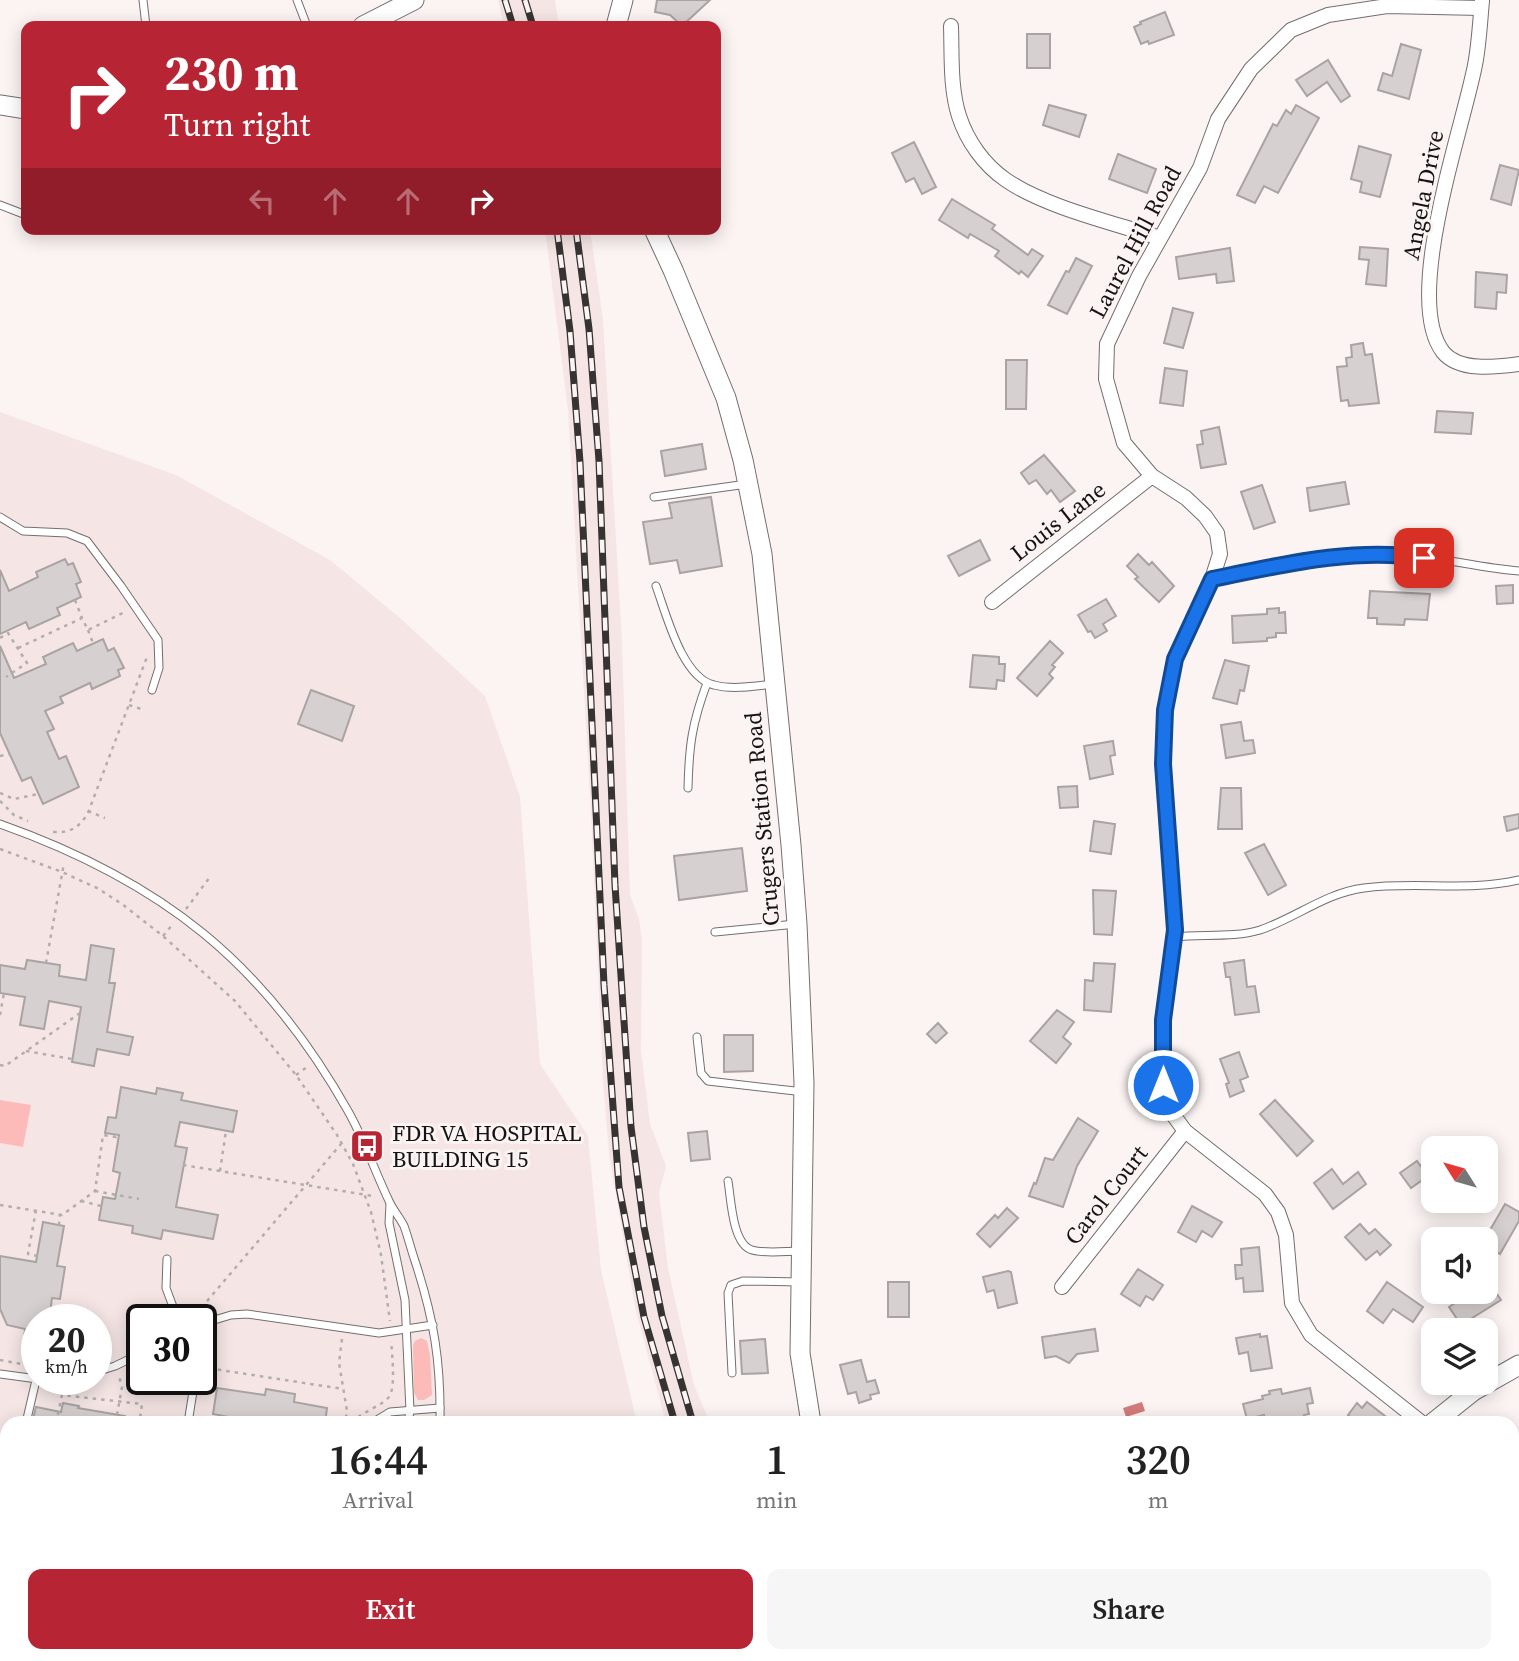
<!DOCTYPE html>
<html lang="en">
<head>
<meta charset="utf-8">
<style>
	:root { --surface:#fff; --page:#f6f6f6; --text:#222; --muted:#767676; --accent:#b72535 }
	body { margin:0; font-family:"Source Serif 4",serif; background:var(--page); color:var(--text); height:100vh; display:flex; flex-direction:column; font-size:26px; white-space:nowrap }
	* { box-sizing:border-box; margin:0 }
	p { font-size:23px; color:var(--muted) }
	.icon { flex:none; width:38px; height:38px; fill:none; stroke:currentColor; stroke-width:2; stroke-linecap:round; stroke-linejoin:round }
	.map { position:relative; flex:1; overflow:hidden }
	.details { position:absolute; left:0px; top:1416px; width:1519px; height:247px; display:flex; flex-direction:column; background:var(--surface); border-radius:21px 21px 0 0; box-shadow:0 4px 18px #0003 }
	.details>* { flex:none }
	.banner { position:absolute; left:21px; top:21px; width:700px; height:214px; border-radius:14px; box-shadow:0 4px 18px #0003; background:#b72535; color:#fff; overflow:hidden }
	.needle { width:46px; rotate:307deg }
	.controls { position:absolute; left:1421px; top:1136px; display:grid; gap:14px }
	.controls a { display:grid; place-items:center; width:77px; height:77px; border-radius:14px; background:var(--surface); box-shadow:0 4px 18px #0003; font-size:35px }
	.speed { position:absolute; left:21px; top:1304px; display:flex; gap:14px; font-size:35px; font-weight:700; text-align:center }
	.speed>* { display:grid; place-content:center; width:91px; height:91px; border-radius:50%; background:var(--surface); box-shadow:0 4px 18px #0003; line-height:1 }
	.speed small { font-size:18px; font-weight:400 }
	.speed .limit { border:4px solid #111; border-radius:10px; background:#fff; color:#111 }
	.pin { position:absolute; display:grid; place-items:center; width:60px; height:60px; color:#fff; margin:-30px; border-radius:14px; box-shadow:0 4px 10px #0006 }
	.me { position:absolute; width:77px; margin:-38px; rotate:0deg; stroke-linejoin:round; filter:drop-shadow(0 0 5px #0008) }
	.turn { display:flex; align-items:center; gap:24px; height:147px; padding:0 28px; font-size:32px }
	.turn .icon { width:91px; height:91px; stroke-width:2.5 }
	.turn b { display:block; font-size:49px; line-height:60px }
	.lanes { display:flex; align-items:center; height:66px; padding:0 28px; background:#0003; justify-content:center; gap:35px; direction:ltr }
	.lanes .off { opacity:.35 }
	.eta { display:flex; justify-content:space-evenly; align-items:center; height:119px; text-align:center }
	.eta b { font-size:42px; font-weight:600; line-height:49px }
	.button { display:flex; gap:14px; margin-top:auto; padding:14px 28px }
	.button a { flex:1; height:80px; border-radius:14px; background:var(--accent); color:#fff; font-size:28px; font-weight:600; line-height:80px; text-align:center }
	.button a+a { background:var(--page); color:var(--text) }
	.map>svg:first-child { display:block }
	.built { fill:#f5e6e5; fill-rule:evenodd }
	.green { fill:#fcbbb9 }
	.water { fill:#d37b7a }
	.building { fill:#d7d0d0; stroke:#aaa3a3; stroke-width:2 }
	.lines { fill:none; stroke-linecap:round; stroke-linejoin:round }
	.lane-casing { stroke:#746e6e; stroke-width:9 }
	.street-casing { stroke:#746e6e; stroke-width:16 }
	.secondary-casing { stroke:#746e6e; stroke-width:21 }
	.path { stroke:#b3aead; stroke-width:2.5; stroke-dasharray:3.5 5; stroke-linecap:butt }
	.lane { stroke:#fff; stroke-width:7 }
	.street { stroke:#fff; stroke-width:14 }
	.secondary { stroke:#fff; stroke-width:19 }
	.rail-casing { stroke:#363333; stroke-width:7 }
	.rail { stroke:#fbf4f3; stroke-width:4.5; stroke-dasharray:13; stroke-linecap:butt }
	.route-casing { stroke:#114b97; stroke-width:18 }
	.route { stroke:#1a73e8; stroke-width:12 }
	.labels { text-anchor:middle; stroke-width:6; stroke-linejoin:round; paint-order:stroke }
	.street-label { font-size:23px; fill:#151313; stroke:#fbf4f3 }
	.poi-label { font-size:23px; fill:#151313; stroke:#fbf4f3; text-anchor:start }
</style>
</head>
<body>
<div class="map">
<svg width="1519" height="1661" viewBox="0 0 1519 1661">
	<rect width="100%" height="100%" fill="#fbf4f3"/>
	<!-- built -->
	<g class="built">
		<polygon points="498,0 555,0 559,26 504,26"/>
		<polygon points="545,229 590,229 603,320 622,642 630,895 639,919 642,940 641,1051 650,1124 666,1166 659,1193 668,1268 694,1385 710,1423 666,1423 635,1307 609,1154 603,1081 591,814 568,410"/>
		<path d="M0,412L176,475L330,560L400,618L485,696L520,797L540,1064L588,1136L601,1270L637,1423H7V1656H737L740,1661H0ZM37,1320H96V1379H37ZM142,1320H201V1379H142Z"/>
		<polygon points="756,1656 805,1656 807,1661 759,1661"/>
	</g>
	<!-- green -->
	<g class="green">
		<polygon points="0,1100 31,1105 23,1147 0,1143"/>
		<polygon points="421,1338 427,1341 430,1355 432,1395 424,1400 418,1400 414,1393 413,1345 415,1341"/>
		<polygon points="2,1605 7,1606 7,1656 107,1656 113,1661 0,1661"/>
	</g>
	<!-- water -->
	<polygon class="water" points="1142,1402 1145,1411 1126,1417 1123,1408"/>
	<!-- building -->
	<g class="building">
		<polygon points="657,0 710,0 682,26 670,15 655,12"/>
		<polygon points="1165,12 1174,35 1149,44 1148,41 1141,44 1134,27 1141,24 1140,22"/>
		<rect x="1027" y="34" width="23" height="34"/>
		<polygon points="1401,44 1421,50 1409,99 1378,90 1383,73 1392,76"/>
		<polygon points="1328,60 1350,96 1341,102 1327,82 1307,96 1296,80"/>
		<polygon points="1049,105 1086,115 1079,137 1043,125"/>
		<polygon points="1296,105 1319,118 1278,193 1264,186 1255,203 1237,195 1273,124 1277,126 1286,110 1291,114"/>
		<polygon points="914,142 936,187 922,194 914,178 906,182 892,153"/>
		<polygon points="1359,146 1391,155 1380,197 1360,192 1362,182 1351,179"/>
		<polygon points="1118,154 1156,169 1147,193 1109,179"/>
		<polygon points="1500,165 1519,170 1511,205 1491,199"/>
		<polygon points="952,199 995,225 992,229 1028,255 1032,249 1043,256 1028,277 1021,271 1019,274 995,256 999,251 970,234 968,238 939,220"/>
		<polygon points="1360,247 1388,249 1386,286 1366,284 1369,260 1359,259"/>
		<polygon points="1230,248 1234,281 1217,283 1216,274 1179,279 1176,257"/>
		<polygon points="1076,258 1092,266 1067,314 1048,305 1066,271 1069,272"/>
		<polygon points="1476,272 1507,275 1506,293 1497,292 1496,309 1475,307"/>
		<polygon points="1173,308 1193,313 1183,348 1164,343"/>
		<polygon points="1363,343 1365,355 1372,354 1379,403 1349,406 1348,400 1341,401 1337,367 1347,366 1346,358 1352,357 1351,345"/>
		<polygon points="1006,360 1027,360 1026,409 1006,409"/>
		<polygon points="1165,368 1187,371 1183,406 1160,403"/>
		<polygon points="1437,411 1473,413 1471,434 1435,432"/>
		<polygon points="1219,427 1226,464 1201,468 1197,445 1203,444 1201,431"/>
		<polygon points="702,444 706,469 665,476 661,451"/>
		<polygon points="1044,455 1075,491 1060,502 1051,490 1047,494 1036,480 1029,484 1021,473"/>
		<polygon points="1345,482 1349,504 1310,511 1307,488"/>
		<polygon points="1262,485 1275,522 1254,529 1241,492"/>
		<polygon points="711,497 722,566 680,573 677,560 650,564 643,522 672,518 669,503"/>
		<polygon points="980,540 990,560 959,576 948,556"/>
		<polygon points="1138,554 1149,565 1152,562 1174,586 1159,602 1135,579 1138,577 1127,566"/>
		<polygon points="65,559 68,565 73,563 81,582 76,584 81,597 57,608 60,615 29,629 26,622 0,634 0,570 9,591 38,577 36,572"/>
		<polygon points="1513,585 1513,603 1497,604 1496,586"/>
		<polygon points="1370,591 1430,594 1427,620 1405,619 1404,625 1377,624 1377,618 1368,618"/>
		<polygon points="1106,599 1116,616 1103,624 1107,631 1095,638 1091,631 1088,632 1078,615"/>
		<polygon points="1279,608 1279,613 1285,612 1286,633 1276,633 1276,637 1267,638 1267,641 1233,643 1232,616 1267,614 1267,609"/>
		<polygon points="103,639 108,651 114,648 124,668 118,670 120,676 92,689 90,683 60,697 63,703 45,711 54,729 47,732 59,759 66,756 79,787 43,804 31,777 22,781 0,733 0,646 14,678 46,664 43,657 73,643 77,651"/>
		<polygon points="1050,641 1063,653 1052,665 1055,667 1049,674 1053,678 1037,696 1017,678"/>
		<polygon points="973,655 999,657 999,664 1005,664 1004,681 997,680 996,689 970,687"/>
		<polygon points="1225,660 1249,666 1244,691 1240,690 1237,704 1213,698"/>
		<polygon points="311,690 354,706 342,741 298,724"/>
		<polygon points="1241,722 1244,741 1253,740 1255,753 1226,758 1221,725"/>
		<polygon points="1113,741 1115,755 1110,756 1113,774 1090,779 1084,746"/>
		<polygon points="1077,786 1078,807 1060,808 1058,787"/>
		<polygon points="1221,788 1241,788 1242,829 1218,829"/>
		<polygon points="1519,814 1519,828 1507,831 1504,817"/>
		<polygon points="1094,821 1115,824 1111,854 1090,851"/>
		<polygon points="1264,844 1286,885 1268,895 1245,853"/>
		<polygon points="742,848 747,891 679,900 674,856"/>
		<polygon points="1093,890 1116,891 1112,935 1094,934"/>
		<polygon points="91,945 114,949 109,983 115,983 107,1032 133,1037 129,1055 97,1049 94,1066 72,1062 81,1007 49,1001 44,1029 20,1025 25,997 0,993 0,965 25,969 27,960 60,965 59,976 86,980"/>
		<polygon points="1244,960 1247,987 1255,986 1259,1012 1235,1015 1230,977 1226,977 1224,963"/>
		<polygon points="1094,963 1115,964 1111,1012 1084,1010 1085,980 1093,981"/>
		<polygon points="1057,1010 1074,1022 1063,1037 1071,1044 1056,1063 1030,1041"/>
		<polygon points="938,1023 947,1033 936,1043 927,1034"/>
		<polygon points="724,1035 753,1035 753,1071 724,1072"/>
		<polygon points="1239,1052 1248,1077 1240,1080 1244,1091 1230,1097 1226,1084 1229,1083 1220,1059"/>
		<polygon points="121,1087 156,1094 157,1088 183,1093 181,1100 237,1111 233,1132 180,1122 175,1146 187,1148 176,1207 218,1215 213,1239 163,1230 161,1239 132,1233 133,1226 99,1220 103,1197 115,1199 120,1173 113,1171 119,1135 105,1133 108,1117 116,1118"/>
		<polygon points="1275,1100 1313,1141 1297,1156 1260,1114"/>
		<polygon points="1078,1118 1098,1131 1077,1166 1063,1207 1029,1196 1034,1183 1036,1184 1045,1158 1053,1160"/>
		<polygon points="707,1131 710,1159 691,1161 688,1133"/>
		<polygon points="1417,1161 1428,1176 1411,1188 1400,1173"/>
		<polygon points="1332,1169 1343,1184 1358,1172 1366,1184 1333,1209 1314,1183"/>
		<polygon points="1505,1204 1519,1212 1519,1221 1500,1254 1486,1245 1486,1237"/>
		<polygon points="1192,1206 1222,1222 1212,1237 1202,1231 1196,1242 1178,1232"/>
		<polygon points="1007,1208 1018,1218 990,1247 977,1234 995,1215 998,1218"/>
		<polygon points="43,1222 64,1226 57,1266 65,1267 60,1299 52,1298 49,1320 37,1320 37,1349 23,1347 25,1329 7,1325 0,1309 0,1256 36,1262"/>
		<polygon points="1360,1224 1369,1234 1375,1229 1391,1245 1380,1255 1377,1251 1366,1260 1345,1237"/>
		<polygon points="1259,1247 1263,1291 1244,1292 1243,1278 1236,1279 1235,1265 1242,1265 1241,1249"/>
		<polygon points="1138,1269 1163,1285 1153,1300 1146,1296 1140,1306 1121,1294"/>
		<polygon points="1008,1271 1011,1272 1017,1303 998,1308 994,1290 987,1292 983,1277"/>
		<rect x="888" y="1282" width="21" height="35"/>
		<polygon points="1387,1282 1423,1307 1413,1322 1393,1309 1383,1323 1367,1311"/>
		<polygon points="1490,1284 1501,1300 1461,1325 1449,1307 1472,1292 1486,1292 1486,1287"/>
		<polygon points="1095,1329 1098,1351 1077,1354 1069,1363 1056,1356 1045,1358 1042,1337"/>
		<polygon points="1260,1334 1260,1337 1267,1336 1272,1368 1251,1371 1248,1352 1239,1354 1236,1338"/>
		<polygon points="765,1339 768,1373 742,1374 740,1341"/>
		<polygon points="861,1360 867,1382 875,1380 879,1393 870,1395 871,1399 859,1403 856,1392 848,1394 840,1365"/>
		<polygon points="217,1388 265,1395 266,1389 295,1394 294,1402 327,1408 325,1423 260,1423 213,1414"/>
		<polygon points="1310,1388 1313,1403 1307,1404 1309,1414 1304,1415 1305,1423 1265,1423 1264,1415 1247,1419 1243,1404 1263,1399 1262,1396 1270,1394 1269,1391 1281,1389 1282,1394"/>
		<polygon points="1367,1402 1394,1423 1357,1423 1348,1415 1357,1403 1362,1408"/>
		<polygon points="63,1403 79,1406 78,1408 125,1416 124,1423 32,1423 36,1407 61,1412"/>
	</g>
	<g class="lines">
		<!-- lane casing -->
		<g class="lane-casing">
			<g id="lane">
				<polyline points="143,0 146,26"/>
				<polyline points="297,0 307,26"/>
				<polyline points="0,205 26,215"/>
				<polyline points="78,229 91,229"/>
				<polyline points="654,497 747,484"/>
				<polyline points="0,517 23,531 67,533 87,541 121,586 158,640 159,668 152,690"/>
				<path d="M1213,579C1276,566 1341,550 1406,555C1444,558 1481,568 1519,571"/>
				<path d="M656,586C666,613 682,678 714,685C733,690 755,686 774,684"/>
				<path d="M688,788C689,746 692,723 707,683"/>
				<path d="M0,824C161,881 264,962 348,1111C365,1141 375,1172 390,1203C394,1211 400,1218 404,1226C408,1237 411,1249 415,1261C434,1319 441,1362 440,1423"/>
				<polyline points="715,932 796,924"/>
				<path d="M1175,937C1202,934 1234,938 1260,930C1296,918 1325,893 1364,888C1416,881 1468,892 1519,880"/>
				<polyline points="697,1037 701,1073 708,1081 804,1092"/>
				<path d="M728,1181C731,1198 732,1244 752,1250C766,1254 786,1251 801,1251"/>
				<polyline points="390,1204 389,1223 405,1300 410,1411 408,1423"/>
				<polyline points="167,1259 166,1288 178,1320"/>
				<polyline points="201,1324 231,1315 247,1314 379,1333 433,1325"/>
				<polyline points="96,1372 115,1366 142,1353"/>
				<polyline points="732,1373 728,1293 731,1285 743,1281 801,1282"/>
				<polyline points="0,1374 60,1382 71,1379"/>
				<polyline points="26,1423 36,1380"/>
				<polyline points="188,1423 195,1379"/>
				<polyline points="372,1423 390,1412 440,1408"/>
				<polyline points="0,1488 7,1489"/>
				<polyline points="342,1656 351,1661"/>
				<polyline points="799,1656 800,1657"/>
				<polyline points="380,1661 382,1656"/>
			</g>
		</g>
		<!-- street casing -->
		<g class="street-casing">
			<g id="street">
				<path d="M1482,1C1480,22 1479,45 1475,65C1463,128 1402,299 1443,352C1459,372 1496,367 1519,364"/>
				<path d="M951,26C952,55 950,88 959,116C967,141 984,165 1006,180C1045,207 1114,223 1160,238"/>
				<polyline points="992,602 1152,476"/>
				<polyline points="1062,1287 1185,1131"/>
				<polyline points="1422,1423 1311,1335 1292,1303 1286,1235 1278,1212 1265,1194 1185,1131 1174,1116 1163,1085 1163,1020 1175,930 1163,764 1165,710 1175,659 1212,579 1220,554 1217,533 1205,516 1186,498 1152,476 1124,443 1106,379 1107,344 1139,276 1200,168 1218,119 1251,69 1291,30 1328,15 1387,6 1481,8"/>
				<polyline points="1008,1656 1009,1661"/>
				<polyline points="1426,1656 1449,1661"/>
				<polyline points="1379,1661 1381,1656"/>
			</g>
		</g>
		<!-- secondary casing -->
		<g class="secondary-casing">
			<g id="secondary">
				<polyline points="363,26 414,0"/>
				<polyline points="616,26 623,0"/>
				<polyline points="0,105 26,109"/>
				<polyline points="654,229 673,270 726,398 743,460 762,554 791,845 797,924 804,1083 800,1353 811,1423"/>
				<polyline points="1433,1423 1473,1391 1519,1365"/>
				<polyline points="857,1656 876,1660 908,1656"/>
			</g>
		</g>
		<!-- path -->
		<g class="path">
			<polyline points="75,600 82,618"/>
			<polyline points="88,630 93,643"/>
			<polyline points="0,638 8,633 27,663 6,677"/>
			<polyline points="18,648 82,618 88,630 125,612"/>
			<polyline points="129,705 144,710"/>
			<polyline points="0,756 10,754"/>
			<polyline points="0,793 14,799 38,794"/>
			<polyline points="0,801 14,815 28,821"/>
			<polyline points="88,811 105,818"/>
			<path d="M53,832C70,833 79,828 88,813L147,657"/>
			<polyline points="0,849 62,872 97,888 122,904 163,936 235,1001 296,1075 337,1135 353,1164 371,1212 381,1255 390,1321"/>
			<polyline points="186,909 210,877"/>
			<polyline points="163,936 172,925"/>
			<polyline points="46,963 64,863"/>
			<polyline points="0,1015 4,993"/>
			<polyline points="26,1051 72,1059"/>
			<polyline points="0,1065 5,1066 80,1013"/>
			<polyline points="296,1075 307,1067"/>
			<polyline points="183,1165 373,1196"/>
			<polyline points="220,1171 226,1131"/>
			<polyline points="95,1191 139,1199"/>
			<polyline points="81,1201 101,1206"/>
			<polyline points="0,1205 62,1215 95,1191 103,1135 116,1137 117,1135"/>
			<polyline points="36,1210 28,1254 38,1256"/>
			<polyline points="59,1225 60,1214"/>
			<polyline points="196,1314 341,1144"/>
			<polyline points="342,1339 339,1363 347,1411 345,1423"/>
			<polyline points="0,1360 33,1366 36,1349"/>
			<polyline points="201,1367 343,1389"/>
			<polyline points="117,1415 122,1387 119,1376"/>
			<polyline points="56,1423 62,1395 142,1404 140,1419"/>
			<path d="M352,1423C362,1411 379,1408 389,1397C396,1388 392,1353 391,1341"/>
			<polyline points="110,1656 117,1661"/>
			<polyline points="180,1656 186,1661"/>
			<polyline points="286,1661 287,1656"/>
			<polyline points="325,1661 327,1656"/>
			<polyline points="746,1661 744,1658 748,1656"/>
		</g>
		<!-- lane -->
		<use href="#lane" class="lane"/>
		<!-- street -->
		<use href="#street" class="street"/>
		<!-- secondary -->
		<use href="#secondary" class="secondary"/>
		<!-- rail casing -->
		<g class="rail-casing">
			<g id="rail">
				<polyline points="505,0 513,26"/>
				<polyline points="525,0 533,26"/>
				<polyline points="557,229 570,331 580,462 604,985 619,1187 644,1317 675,1423"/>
				<polyline points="576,229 589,329 599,461 615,885 631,1127 644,1227 662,1316 693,1423"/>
				<polyline points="769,1656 772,1661"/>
				<polyline points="790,1656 793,1661"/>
			</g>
		</g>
		<!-- rail -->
		<use href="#rail" class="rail"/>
	</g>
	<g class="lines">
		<!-- route casing -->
		<g class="route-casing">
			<path id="route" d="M1163,1085V1020L1175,930L1163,764L1165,710L1175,659L1212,579C1281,565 1353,547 1424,558"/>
		</g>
		<!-- route -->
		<use href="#route" class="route"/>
	</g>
	<!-- icons -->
	<defs>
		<g id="bus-square" transform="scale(1.75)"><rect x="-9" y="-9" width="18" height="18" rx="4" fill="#b72535" stroke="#fbf4f3"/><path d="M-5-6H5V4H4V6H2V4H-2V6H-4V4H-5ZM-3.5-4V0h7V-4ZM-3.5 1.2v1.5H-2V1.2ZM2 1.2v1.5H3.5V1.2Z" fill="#fff"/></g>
	</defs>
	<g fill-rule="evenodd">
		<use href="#bus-square" x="367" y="1146"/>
	</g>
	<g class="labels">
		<!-- street labels -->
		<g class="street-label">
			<text transform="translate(1423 195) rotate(-79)" y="8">Angela Drive</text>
			<text transform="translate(1135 242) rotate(-62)" y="8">Laurel Hill Road</text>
			<text transform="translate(1058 521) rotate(-38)" y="8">Louis Lane</text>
			<text transform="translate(762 819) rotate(-95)" y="8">Crugers Station Road</text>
			<text transform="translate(1106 1195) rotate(-52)" y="8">Carol Court</text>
		</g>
		<!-- poi labels -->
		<g class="poi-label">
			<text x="392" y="1141">FDR VA HOSPITAL<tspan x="392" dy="26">BUILDING 15</tspan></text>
		</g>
	</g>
</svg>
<div class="controls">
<a><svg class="needle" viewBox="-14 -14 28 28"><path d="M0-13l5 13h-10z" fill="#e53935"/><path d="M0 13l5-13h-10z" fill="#767676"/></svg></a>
<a><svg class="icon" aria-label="sound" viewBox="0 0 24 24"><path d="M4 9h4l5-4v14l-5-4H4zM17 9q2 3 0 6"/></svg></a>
<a><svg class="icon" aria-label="layers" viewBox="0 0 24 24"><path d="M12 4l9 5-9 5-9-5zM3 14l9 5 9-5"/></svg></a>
</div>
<div class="speed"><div>20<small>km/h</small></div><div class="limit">30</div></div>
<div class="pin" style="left:1424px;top:558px;background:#d93025"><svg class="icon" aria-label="arrive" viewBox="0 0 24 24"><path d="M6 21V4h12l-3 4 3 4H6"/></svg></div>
<svg class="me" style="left:1163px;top:1085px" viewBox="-20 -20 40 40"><circle r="17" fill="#1a73e8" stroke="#fff" stroke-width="3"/><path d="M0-11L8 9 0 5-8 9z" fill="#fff"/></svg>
<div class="banner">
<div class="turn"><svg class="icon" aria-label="right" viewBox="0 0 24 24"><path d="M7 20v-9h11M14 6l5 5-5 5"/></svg><div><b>230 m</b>Turn right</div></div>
<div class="lanes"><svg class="icon off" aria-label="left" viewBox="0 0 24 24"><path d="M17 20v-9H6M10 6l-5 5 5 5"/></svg><svg class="icon off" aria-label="ahead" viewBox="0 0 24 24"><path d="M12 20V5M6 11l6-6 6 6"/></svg><svg class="icon off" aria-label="ahead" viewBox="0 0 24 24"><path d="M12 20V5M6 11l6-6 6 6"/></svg><svg class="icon" aria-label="right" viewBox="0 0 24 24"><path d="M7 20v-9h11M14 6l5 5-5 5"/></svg></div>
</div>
<section class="details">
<div class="eta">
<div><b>16:44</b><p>Arrival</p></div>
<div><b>1</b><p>min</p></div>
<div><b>320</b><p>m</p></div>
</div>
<div class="button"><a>Exit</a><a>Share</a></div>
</section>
</div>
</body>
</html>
